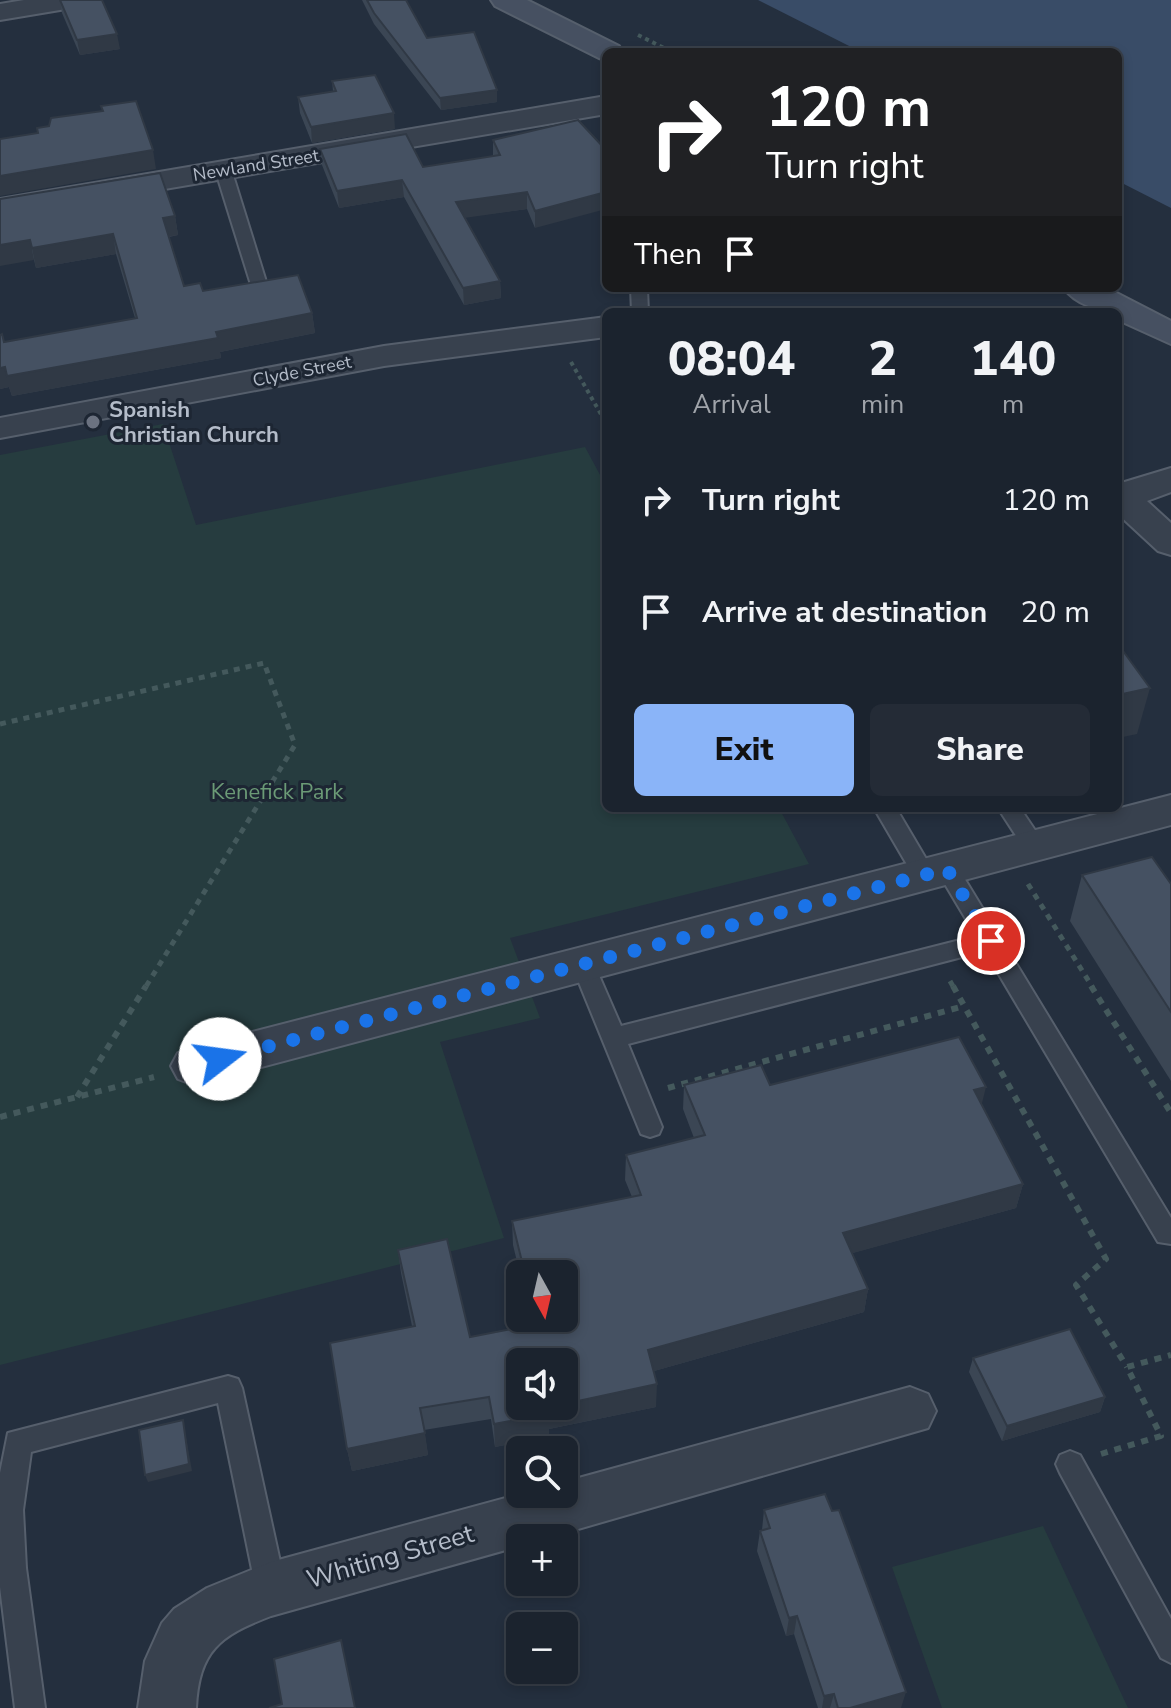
<!DOCTYPE html>
<html lang="en">
<head>
<meta charset="utf-8">
<style>
	:root { --surface:#1b232e; --page:#242b36; --text:#f1f3f6; --muted:#a0a4aa; --line:#39404a; --accent:#8ab4f8 }
	body { margin:0; font-family:"Nunito Sans",sans-serif; background:var(--page); color:var(--text); height:100vh; display:flex; flex-direction:column; font-size:30px; white-space:nowrap }
	* { box-sizing:border-box; margin:0 }
	p { font-size:26px; color:var(--muted) }
	.icon { flex:none; width:44px; height:44px; fill:none; stroke:currentColor; stroke-width:2; stroke-linecap:round; stroke-linejoin:round }
	.map { position:relative; flex:1; overflow:hidden }
	.panel { position:absolute; left:602px; top:308px; width:520px; height:504px; display:flex; flex-direction:column; background:var(--surface); border-radius:12px; box-shadow:0 4px 12px #0003,0 0 0 2px var(--line) }
	.panel>* { flex:none }
	.hud { position:absolute; left:602px; top:48px; width:520px; height:244px; border-radius:12px; box-shadow:0 4px 12px #0003,0 0 0 2px var(--line); background:#202124; color:#fff; overflow:hidden }
	.needle { width:52px; rotate:172deg }
	.fabs { position:absolute; left:506px; top:1260px; display:grid; gap:16px }
	.fabs a { display:grid; place-items:center; width:72px; height:72px; border-radius:12px; background:var(--surface); box-shadow:0 4px 12px #0003,0 0 0 2px var(--line); font-size:40px }
	.pin { position:absolute; display:grid; place-items:center; width:68px; height:68px; color:#fff; margin:-34px; border:4px solid #fff; border-radius:50%; box-shadow:0 2px 8px #0007 }
	.me { position:absolute; width:88px; margin:-44px; rotate:75deg; stroke-linejoin:round; filter:drop-shadow(0 0 6px #0008) }
	.turn { display:flex; align-items:center; gap:28px; height:168px; padding:0 32px; font-size:36px }
	.turn .icon { width:104px; height:104px; stroke-width:2.5 }
	.turn b { display:block; font-size:56px; line-height:68px }
	.then { display:flex; align-items:center; height:76px; padding:0 32px; background:#0003; gap:16px; font-size:30px }
	.eta { display:flex; justify-content:space-evenly; align-items:center; height:136px; text-align:center }
	.eta b { font-size:48px; font-weight:800; line-height:56px }
	.button { display:flex; gap:16px; margin-top:auto; padding:16px 32px }
	.button a { flex:1; height:92px; border-radius:12px; background:var(--accent); color:#111; font-size:32px; font-weight:800; line-height:92px; text-align:center }
	.button a+a { background:var(--page); color:var(--text) }
	ul { padding:0; list-style:none }
	li { display:flex; align-items:center; gap:24px; height:112px; padding:0 32px }
	li div { flex:1 }
	li b { display:block; font-size:30px }
	li em { font-style:normal }
	.map>svg:first-child { display:block }
	.green { fill:#263c3f }
	.water { fill:#394c67 }
	.lines { fill:none; stroke-linecap:round; stroke-linejoin:round }
	.lane-casing { stroke:#565f6c; stroke-width:4 }
	.street-casing { stroke:#565f6c; stroke-width:4 }
	.secondary-casing { stroke:#565f6c; stroke-width:4 }
	.path-far2 { stroke:#44595c; stroke-width:4; stroke-dasharray:4 4; stroke-linecap:butt }
	.path-far1 { stroke:#44595c; stroke-width:5; stroke-dasharray:6 6; stroke-linecap:butt }
	.path { stroke:#44595c; stroke-width:6; stroke-dasharray:7 7; stroke-linecap:butt }
	.lane { fill:#38414e; fill-rule:evenodd }
	.street { fill:#38414e; fill-rule:evenodd }
	.secondary { fill:#465061; fill-rule:evenodd }
	.wall { fill:#3b4654 }
	.shaded-wall { fill:#303945 }
	.building { fill:#455162; stroke:#303945; stroke-width:2 }
	.route { stroke:#1a73e8; stroke-width:14; stroke-dasharray:0 25.2 }
	.worship-dot { fill:#6b7280; stroke:#1d2633; stroke-width:3 }
	.labels { text-anchor:middle; stroke-width:6; stroke-linejoin:round; paint-order:stroke }
	.far-street-label { font-size:18px; fill:#b4bcc9; stroke:#1d2633 }
	.poi-label { font-size:22px; font-weight:bold; fill:#b4bcc9; stroke:#1d2633; text-anchor:start }
	.park-label { font-size:22px; fill:#6b9a76; stroke:#1d2633 }
	.near-street-label { font-size:26px; fill:#b4bcc9; stroke:#1d2633 }
</style>
</head>
<body>
<div class="map">
<svg width="1171" height="1708" viewBox="0 0 1171 1708">
	<rect width="100%" height="100%" fill="#242f3e"/>
	<!-- green -->
	<g class="green">
		<polygon points="163,424 196,525 585,447 606,486 606,808 779,808 809,864 510,938 540,1018 440,1042 504,1238 0,1365 0,455"/>
		<polygon points="1043,1526 1128,1708 942,1708 892,1567"/>
	</g>
	<!-- water -->
	<polygon class="water" points="758,0 1171,0 1171,208 1118,181 1118,52 861,52"/>
	<g class="lines">
		<!-- lane casing -->
		<g class="lane-casing">
			<g id="lane">
				<polygon points="219,169 232,172 268,288 266,292 254,292 252,288 216,172"/>
				<polygon points="631,288 647,288 648,312 632,312"/>
				<polygon points="874,808 896,808 935,874 932,880 916,880"/>
				<polygon points="998,808 1020,808 1045,845 1042,851 1026,851"/>
				<polygon points="947,861 955,863 1171,1218 1171,1244 1158,1242 985,951 628,1044 662,1127 659,1134 650,1137 641,1134 571,963 575,957 591,957 621,1026 976,936 936,869"/>
				<polygon points="228,1376 238,1379 242,1388 286,1589 281,1599 271,1603 261,1599 256,1589 218,1403 31,1452 23,1510 26,1568 45,1708 15,1708 0,1587 0,1473 8,1433"/>
				<polygon points="1070,1451 1080,1455 1171,1619 1171,1663 1161,1658 1060,1473 1056,1464 1060,1455"/>
			</g>
		</g>
		<!-- street casing -->
		<g class="street-casing">
			<g id="street">
				<polygon points="24,0 85,0 81,6 72,8 0,20 0,4"/>
				<polygon points="606,96 606,114 0,217 0,199"/>
				<polygon points="606,317 606,337 384,366 0,438 0,418 384,346"/>
				<polygon points="1171,468 1171,492 1147,501 1171,523 1171,555 1158,551 1118,514 1118,484"/>
				<polygon points="1171,795 1171,825 194,1085 178,1079 171,1066 178,1053 194,1047"/>
				<path d="M910,1387L928,1394L936,1411L928,1428L547,1538H520V1546L271,1616C219,1636 199,1651 196,1708H138L145,1661L162,1623L174,1609L207,1588L271,1562L520,1494H564V1482Z"/>
			</g>
		</g>
		<!-- secondary casing -->
		<g class="secondary-casing">
			<g id="secondary">
				<polygon points="491,0 527,0 619,46 623,52 606,52 606,60 599,58 495,6"/>
				<path d="M1064,288H1107L1171,321V344L1118,320V312C1100,312 1075,304 1064,288Z"/>
			</g>
		</g>
		<!-- path-far2 -->
		<g class="path-far2">
			<polyline points="638,35 672,52"/>
			<polyline points="571,362 606,423"/>
		</g>
		<!-- path-far1 -->
		<g class="path-far1">
			<polyline points="0,724 264,663 295,745 145,988"/>
			<polyline points="1028,884 1093,988"/>
			<polyline points="950,981 954,988"/>
		</g>
		<!-- path -->
		<g class="path">
			<polyline points="953,986 1106,1259 1076,1285 1127,1367"/>
			<polyline points="1091,986 1171,1113"/>
			<polyline points="668,1088 964,1006"/>
			<polyline points="77,1097 146,986"/>
			<polyline points="0,1117 154,1077"/>
			<polyline points="1101,1454 1161,1436 1127,1367 1171,1355"/>
		</g>
		<!-- lane -->
		<use href="#lane" class="lane"/>
		<!-- street -->
		<use href="#street" class="street"/>
		<!-- secondary -->
		<use href="#secondary" class="secondary"/>
	</g>
	<!-- wall -->
	<g class="wall">
		<polygon points="60,0 120,49 80,55 62,13"/>
		<polygon points="362,0 406,0 427,38 497,102 441,110 374,24"/>
		<polygon points="332,81 395,129 312,143 300,113 298,97 333,91"/>
		<polygon points="578,120 535,228 527,209 465,217 500,281 501,298 464,305 404,197 339,208 322,165 320,149 423,167 493,156 493,140"/>
		<polygon points="0,199 175,216 178,235 169,237 184,286 203,291 312,313 315,333 220,352 221,358 12,396 9,387 0,389 0,335 4,342 135,318 116,254 36,268 34,260"/>
		<polygon points="1082,875 1171,884 1171,1081 1070,921"/>
		<polygon points="684,1085 770,1085 981,1105 1023,1184 1016,1208 852,1253 868,1289 864,1312 654,1371 656,1407 549,1429 549,1436 495,1447 491,1419 424,1430 428,1455 352,1471 347,1449 412,1326 401,1273 398,1250 470,1337 533,1325 531,1318 564,1318 564,1274 520,1274 513,1245 512,1221 632,1197 625,1180 626,1155 694,1138 683,1109"/>
		<polygon points="973,1358 1105,1397 1100,1412 1002,1441 969,1372"/>
		<polygon points="764,1510 901,1708 818,1708 794,1634 786,1636 757,1551 760,1531 762,1530"/>
	</g>
	<!-- shaded-wall -->
	<g class="shaded-wall">
		<polygon points="117,34 120,49 80,55 77,40"/>
		<polygon points="497,90 497,102 441,110 440,98"/>
		<polygon points="394,113 395,129 312,143 311,127"/>
		<polygon points="153,150 156,169 0,196 0,176"/>
		<polygon points="402,180 404,197 339,208 337,191"/>
		<polygon points="527,192 527,209 457,219 456,202"/>
		<polygon points="606,192 606,209 535,228 535,211"/>
		<polygon points="175,216 178,235 166,237 163,218"/>
		<polygon points="113,234 116,254 36,268 32,248"/>
		<polygon points="30,240 34,260 0,266 0,245"/>
		<polygon points="500,281 501,298 464,305 463,288"/>
		<polygon points="312,313 315,333 220,352 221,358 12,396 9,387 0,389 0,368 216,332"/>
		<polygon points="1150,688 1137,734 1118,738 1118,695"/>
		<polygon points="986,1087 980,1111 974,1090"/>
		<polygon points="1023,1184 1016,1208 839,1257 843,1233"/>
		<polygon points="868,1289 864,1312 647,1373 648,1350"/>
		<polygon points="657,1384 656,1407 549,1429 549,1436 495,1447 494,1424 547,1407 564,1406 564,1404"/>
		<polygon points="1105,1397 1100,1412 1002,1441 1007,1426"/>
		<polygon points="183,1420 192,1471 148,1482 145,1475"/>
		<polygon points="425,1433 428,1455 352,1471 347,1449"/>
		<polygon points="797,1616 794,1634 786,1636 789,1618"/>
		<polygon points="906,1692 901,1708 850,1708"/>
		<polygon points="834,1694 830,1708 822,1708 824,1696"/>
	</g>
	<!-- building -->
	<g class="building">
		<polygon points="60,0 102,0 117,34 77,40"/>
		<polygon points="367,0 406,0 427,38 474,32 497,90 440,98 374,13"/>
		<polygon points="375,75 394,113 311,127 298,97 336,91 332,81"/>
		<polygon points="136,101 153,150 0,176 0,139 38,133 37,128 49,126 51,118 103,111 101,106"/>
		<polygon points="578,120 606,150 606,192 535,211 527,192 456,202 500,281 463,288 402,180 337,191 320,149 406,134 423,167 500,155 493,140"/>
		<polygon points="160,173 175,216 163,218 184,286 200,283 203,291 298,275 312,313 216,332 218,338 7,376 5,367 0,368 0,335 2,334 4,342 137,318 113,234 32,248 30,240 0,245 0,199"/>
		<polygon points="1118,644 1150,688 1118,695"/>
		<polygon points="1152,857 1171,884 1171,1012 1082,875"/>
		<polygon points="959,1037 986,1087 974,1090 1023,1184 843,1233 868,1289 648,1350 657,1384 564,1404 564,1362 520,1362 520,1406 553,1406 547,1407 548,1414 494,1424 489,1397 420,1408 425,1433 347,1449 330,1343 415,1326 398,1250 447,1239 470,1337 538,1324 536,1318 564,1318 564,1274 525,1274 512,1221 641,1195 626,1155 705,1135 684,1085 761,1065 770,1085"/>
		<polygon points="1070,1329 1105,1397 1007,1426 973,1358"/>
		<polygon points="183,1420 189,1464 145,1475 139,1430"/>
		<polygon points="825,1494 832,1511 839,1510 906,1692 850,1708 838,1708 834,1694 824,1696 797,1616 789,1618 760,1531 770,1528 764,1510"/>
		<polygon points="341,1640 355,1708 269,1708 282,1704 274,1659"/>
	</g>
	<g class="lines">
		<!-- route -->
		<polyline class="route" points="220,1059 947,869 991,941"/>
	</g>
	<!-- markers -->
	<circle class="worship-dot" cx="93" cy="422" r="8"/>
	<g class="labels">
		<!-- far-street labels -->
		<g class="far-street-label">
			<text transform="translate(256 165) rotate(-9)" y="6">Newland Street</text>
			<text transform="translate(302 371) rotate(-11)" y="6">Clyde Street</text>
		</g>
		<!-- poi labels -->
		<g class="poi-label">
			<text x="109" y="417">Spanish<tspan x="109" dy="25">Christian Church</tspan></text>
		</g>
		<!-- park labels -->
		<g class="park-label">
			<text x="277" y="799">Kenefick Park</text>
		</g>
		<!-- near-street labels -->
		<g class="near-street-label">
			<text transform="translate(390 1556) rotate(-16)" y="9">Whiting Street</text>
		</g>
	</g>
</svg>
<div class="fabs">
<a><svg class="needle" viewBox="-14 -14 28 28"><path d="M0-13l5 13h-10z" fill="#e53935"/><path d="M0 13l5-13h-10z" fill="#a0a4aa"/></svg></a>
<a><svg class="icon" aria-label="sound" viewBox="0 0 24 24"><path d="M4 9h4l5-4v14l-5-4H4zM17 9q2 3 0 6"/></svg></a>
<a><svg class="icon" aria-label="search" viewBox="0 0 24 24"><circle cx="10" cy="10" r="6"/><path d="M15 15l6 6"/></svg></a>
<a>+</a>
<a>−</a>
</div>
<div class="pin" style="left:991px;top:941px;background:#d93025"><svg class="icon" aria-label="arrive" viewBox="0 0 24 24"><path d="M6 21V4h12l-3 4 3 4H6"/></svg></div>
<svg class="me" style="left:220px;top:1059px" viewBox="-20 -20 40 40"><circle r="19" fill="#fff"/><path d="M0-13L10 11 0 6-10 11z" fill="#1a73e8"/></svg>
<div class="hud">
<div class="turn"><svg class="icon" aria-label="right" viewBox="0 0 24 24"><path d="M7 20v-9h11M14 6l5 5-5 5"/></svg><div><b>120 m</b>Turn right</div></div>
<div class="then">Then<svg class="icon" aria-label="arrive" viewBox="0 0 24 24"><path d="M6 21V4h12l-3 4 3 4H6"/></svg></div>
</div>
<section class="panel">
<div class="eta">
<div><b>08:04</b><p>Arrival</p></div>
<div><b>2</b><p>min</p></div>
<div><b>140</b><p>m</p></div>
</div>
<ul>
<li><svg class="icon" aria-label="right" viewBox="0 0 24 24"><path d="M7 20v-9h11M14 6l5 5-5 5"/></svg><div><b>Turn right</b></div><em>120 m</em></li>
<li><svg class="icon" aria-label="arrive" viewBox="0 0 24 24"><path d="M6 21V4h12l-3 4 3 4H6"/></svg><div><b>Arrive at destination</b></div><em>20 m</em></li>
</ul>
<div class="button"><a>Exit</a><a>Share</a></div>
</section>
</div>
</body>
</html>
